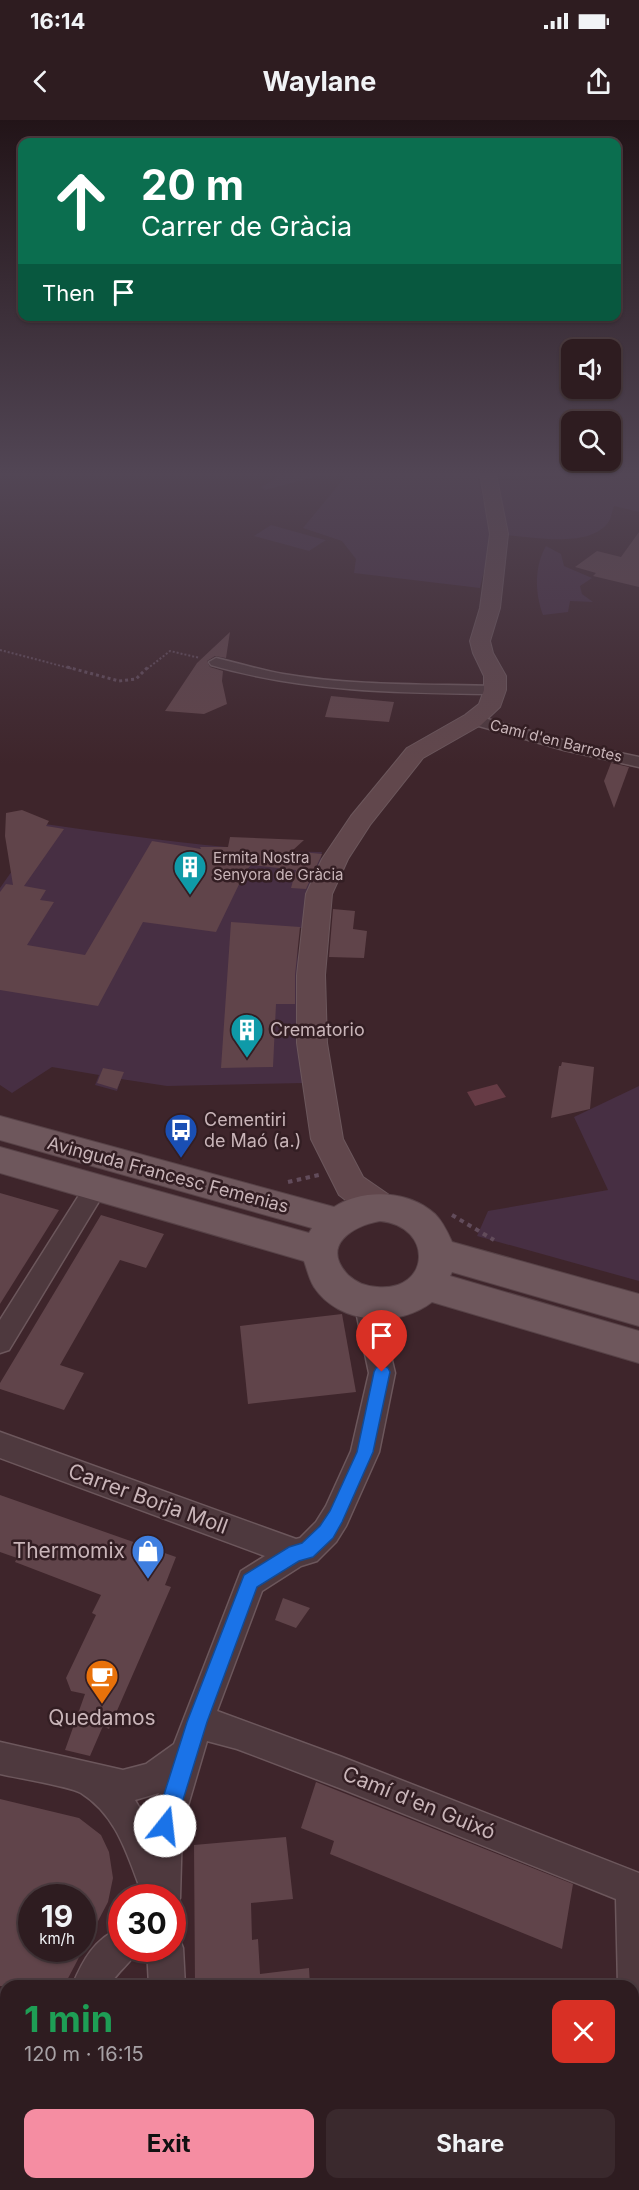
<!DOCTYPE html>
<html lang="en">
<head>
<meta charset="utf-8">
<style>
	:root { --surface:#2e1c20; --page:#3a292d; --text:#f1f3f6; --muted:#a7a1a5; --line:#493a3e; --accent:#f58da2 }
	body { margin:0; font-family:Inter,sans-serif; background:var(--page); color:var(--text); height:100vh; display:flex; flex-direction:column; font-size:22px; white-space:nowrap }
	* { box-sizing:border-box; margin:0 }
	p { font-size:20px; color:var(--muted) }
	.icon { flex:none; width:33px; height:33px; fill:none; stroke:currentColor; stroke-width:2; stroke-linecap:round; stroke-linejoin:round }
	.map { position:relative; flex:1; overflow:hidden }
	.side { position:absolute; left:0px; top:1860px; width:639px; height:210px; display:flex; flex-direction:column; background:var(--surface); border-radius:18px 18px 0 0; box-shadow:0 2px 4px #0004,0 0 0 2px var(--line) }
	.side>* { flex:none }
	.hud { position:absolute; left:18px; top:18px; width:603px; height:183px; border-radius:12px; box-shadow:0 2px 4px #0004,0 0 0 2px var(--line); background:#0b6e4f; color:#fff; overflow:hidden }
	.controls { position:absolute; left:561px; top:219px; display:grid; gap:12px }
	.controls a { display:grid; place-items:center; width:60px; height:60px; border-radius:12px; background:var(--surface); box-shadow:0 2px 4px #0004,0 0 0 2px var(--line); font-size:30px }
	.speed { position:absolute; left:18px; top:1764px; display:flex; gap:12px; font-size:30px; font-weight:700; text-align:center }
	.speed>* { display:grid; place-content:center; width:78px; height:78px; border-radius:50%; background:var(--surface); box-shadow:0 2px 4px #0004,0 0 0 2px var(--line); line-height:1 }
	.speed small { font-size:15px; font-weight:400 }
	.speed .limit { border:9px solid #d22; background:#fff; color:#111 }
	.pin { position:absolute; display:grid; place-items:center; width:51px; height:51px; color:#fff; margin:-62px -26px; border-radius:50% 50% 50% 0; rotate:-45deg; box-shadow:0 0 6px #0007 }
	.pin .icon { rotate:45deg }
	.me { position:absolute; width:66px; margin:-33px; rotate:16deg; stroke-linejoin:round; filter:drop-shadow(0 0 4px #0008) }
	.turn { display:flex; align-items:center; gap:21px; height:126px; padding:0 24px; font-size:27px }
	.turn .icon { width:78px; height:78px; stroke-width:2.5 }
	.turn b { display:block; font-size:42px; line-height:51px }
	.then { display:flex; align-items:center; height:57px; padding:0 24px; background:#0003; gap:12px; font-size:22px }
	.round { display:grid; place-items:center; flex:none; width:63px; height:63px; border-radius:12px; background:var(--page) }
	.headline { display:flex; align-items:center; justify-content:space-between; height:102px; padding:0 24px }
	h1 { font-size:36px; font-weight:700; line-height:45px; color:#1e9e55 }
	.cta { display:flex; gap:12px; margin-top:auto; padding:12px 24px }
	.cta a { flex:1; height:69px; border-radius:12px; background:var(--accent); color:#111; font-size:24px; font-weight:700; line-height:69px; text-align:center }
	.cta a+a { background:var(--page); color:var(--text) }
	.status { display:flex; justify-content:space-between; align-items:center; height:42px; padding:0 30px; background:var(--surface); direction:ltr }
	.status svg { height:16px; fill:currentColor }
	header { display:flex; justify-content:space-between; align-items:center; height:78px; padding:0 24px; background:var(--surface); font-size:27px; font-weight:700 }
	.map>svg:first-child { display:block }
	.green { fill:#472f43 }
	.water { fill:#663b45 }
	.building { fill:#60444a; fill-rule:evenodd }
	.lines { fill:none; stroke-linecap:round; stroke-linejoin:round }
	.street-casing { stroke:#6c575c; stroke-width:3 }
	.secondary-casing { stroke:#6c575c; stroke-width:2 }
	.primary-casing { stroke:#574247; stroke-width:2 }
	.path-far2 { stroke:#624c5b; stroke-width:2; stroke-dasharray:2 2; stroke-linecap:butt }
	.path-far1 { stroke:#624c5b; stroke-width:3; stroke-dasharray:3 3; stroke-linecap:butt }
	.path { stroke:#624c5b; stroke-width:4; stroke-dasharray:4.5 4.5; stroke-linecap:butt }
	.street { fill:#4e393e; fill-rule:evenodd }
	.secondary { fill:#61474c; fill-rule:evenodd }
	.primary { fill:#6e575c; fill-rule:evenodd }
	.route { fill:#1a73e8; stroke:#114b97; stroke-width:1.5 }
	.labels { text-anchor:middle; stroke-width:5; stroke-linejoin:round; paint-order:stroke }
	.far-street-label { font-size:15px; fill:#c9b5b9; stroke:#331e23 }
	.far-poi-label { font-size:15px; fill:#c9b5b9; stroke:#331e23; text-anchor:start }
	.poi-label { font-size:18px; fill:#c9b5b9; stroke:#331e23; text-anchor:start }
	.street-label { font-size:18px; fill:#c9b5b9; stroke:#331e23 }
	.near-street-label { font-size:21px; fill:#c9b5b9; stroke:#331e23 }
	.near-poi-label { font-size:21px; fill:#c9b5b9; stroke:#331e23; text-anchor:end }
</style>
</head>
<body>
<div class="status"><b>16:14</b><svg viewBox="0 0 49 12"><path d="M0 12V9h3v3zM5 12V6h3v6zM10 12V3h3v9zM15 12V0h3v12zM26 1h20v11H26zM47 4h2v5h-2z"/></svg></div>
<header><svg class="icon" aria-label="back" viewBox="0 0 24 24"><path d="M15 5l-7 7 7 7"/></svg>Waylane<svg class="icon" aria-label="share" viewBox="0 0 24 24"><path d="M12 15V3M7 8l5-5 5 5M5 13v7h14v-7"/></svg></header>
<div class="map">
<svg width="639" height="2070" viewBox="0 0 639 2070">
	<rect width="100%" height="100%" fill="#3e252b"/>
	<!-- green -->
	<g class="green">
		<polygon points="283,354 326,354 265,370 261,367"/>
		<polygon points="338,354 477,354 492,417 480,468 354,453 356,439 342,421 303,408 345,357"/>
		<path d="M622,354H639V392L614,386C612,391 611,400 607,404C587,428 533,417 505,415L493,362L506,360L602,357Z"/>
		<polygon points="271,405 325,420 326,420 309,431 254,416"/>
		<path d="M546,426L561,434L564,446L592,458L580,466L582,474L593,482L570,481L568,492L543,495C535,473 534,447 546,426Z"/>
		<path d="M45,704C137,717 229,731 322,732L309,808H296L305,963L167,966L121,959L117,971L95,965L99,955L52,947L12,973L0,965V768Z"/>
		<polygon points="639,966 639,1161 477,1116 488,1091 608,1070 574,997"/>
	</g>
	<!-- water -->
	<polygon class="water" points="497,964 506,977 475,986 467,972"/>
	<!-- building -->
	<g class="building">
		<polygon points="639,412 639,467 593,456 596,453 575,447 597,431 621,437"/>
		<polygon points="230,512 226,538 215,536 207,541 210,547 223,551 222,561 227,584 204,594 165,591 197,543"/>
		<polygon points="331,576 394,582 389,602 325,597"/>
		<polygon points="611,643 629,647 614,688 604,661"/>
		<polygon points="22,690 49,701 46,706 64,709 24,766 46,770 40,780 54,782 27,825 85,835 152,721 201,729 200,727 228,727 230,717 304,720 292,731 322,734 306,769 291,768 296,750 251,745 245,752 216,812 143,802 98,886 0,870 0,772 6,764 13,765 5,716 6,693"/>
		<polygon points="333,789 355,791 353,809 367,811 364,838 329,837"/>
		<polygon points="231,802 300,807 295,855 295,884 276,884 273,947 221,948"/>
		<polygon points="562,942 594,947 590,989 551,998 559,946 561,946"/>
		<polygon points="103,948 124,952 117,969 97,963"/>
		<polygon points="0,1073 59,1090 0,1184"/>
		<polygon points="101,1095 164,1114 146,1148 120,1140 60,1245 84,1253 64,1290 0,1269 0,1263"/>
		<polygon points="342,1194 356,1272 248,1284 240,1206"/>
		<polygon points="0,1375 176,1437 165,1465 171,1467 109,1609 103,1606 90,1636 65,1630 85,1574 71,1571 66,1558 96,1495 92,1493 101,1475 15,1442 17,1438 0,1432"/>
		<polygon points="283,1478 310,1488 296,1508 275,1500"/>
		<polygon points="316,1662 573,1764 562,1829 330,1734 334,1721 301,1708"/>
		<path d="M0,1679L79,1698L101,1715L109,1732L113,1758L108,1782L64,1866H0ZM32,1778H82V1828H32Z"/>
		<polygon points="286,1717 293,1779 251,1783 252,1820 258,1819 260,1854 309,1848 310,1866 195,1866 194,1725"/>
	</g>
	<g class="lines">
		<!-- street casing -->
		<g class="street-casing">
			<g id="street">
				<path d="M216,538C238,543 260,550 283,554C353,566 425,564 495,566L502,570L495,574C398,573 304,572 211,545L209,542Z"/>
				<polygon points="473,595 573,623 639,637 639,647 564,630 468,603 465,600"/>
				<polygon points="96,1058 104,1061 108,1067 104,1073 9,1230 0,1233 0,1200 88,1061"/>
				<path d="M366,1171L375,1175L378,1182L395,1253L379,1332L346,1406L336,1422L317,1441L301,1446L262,1471L217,1591L342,1637L639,1753V1988L633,1986V1866H618L616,1779L342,1669L237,1629L207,1621L182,1706L180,1778L175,1790L172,1791V1778H144C128,1739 119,1697 81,1673C68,1666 17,1658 0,1654V1622L123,1650L146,1644L174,1624L241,1451L265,1436L0,1338V1312L296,1419L300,1418L316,1402L326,1386L351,1331L369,1253L354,1182L357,1175ZM159,1673L149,1704L135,1680Z"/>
				<path d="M122,1807V1828H138C132,1844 118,1849 110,1866H72C83,1840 94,1819 122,1807Z"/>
				<polygon points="172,1813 178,1815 183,1828 185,1866 149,1866 147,1828 172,1828"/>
				<polygon points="6,2006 6,2054 0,2057 0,2008"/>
				<rect x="149" y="2064" width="40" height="6"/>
			</g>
		</g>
		<!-- secondary casing -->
		<g class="secondary-casing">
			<polygon id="secondary" points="480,354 496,354 508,414 500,488 490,521 493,533 506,556 506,570 500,587 481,605 423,638 370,705 348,739 332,774 325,855 327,923 343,1019 363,1057 392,1077 397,1087 392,1097 380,1101 368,1097 339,1075 311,1019 297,923 297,855 306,774 322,739 351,696 407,628 465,595 479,584 484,570 484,556 473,533 470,521 480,488 490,414"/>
		</g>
		<!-- primary casing -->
		<g class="primary-casing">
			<path id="primary" d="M0,996L334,1087C363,1068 409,1070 435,1094C443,1102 448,1113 452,1122L639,1174V1206L452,1152L450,1156L639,1211V1243L432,1182C399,1208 339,1205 314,1167C309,1159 307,1149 304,1141L0,1053V1027L309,1113L312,1108L0,1020ZM380,1101C434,1106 431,1172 377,1167C365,1166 357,1163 348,1155C320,1125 353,1106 380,1101Z"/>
		</g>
		<!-- path-far2 -->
		<g class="path-far2">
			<polyline points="0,530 73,549"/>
			<polyline points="147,549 170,531 200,538"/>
		</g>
		<!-- path-far1 -->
		<polyline class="path-far1" points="67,547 119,561 136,559 148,547"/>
		<!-- path -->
		<g class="path">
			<polyline points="288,1062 319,1055"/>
			<polyline points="452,1095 494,1120"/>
		</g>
		<!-- street -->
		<use href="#street" class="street"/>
		<!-- secondary -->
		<use href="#secondary" class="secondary"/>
		<!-- primary -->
		<use href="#primary" class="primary"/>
	</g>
	<!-- sky -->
	<linearGradient id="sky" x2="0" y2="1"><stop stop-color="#221418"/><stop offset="0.55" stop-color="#524655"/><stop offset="1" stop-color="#524655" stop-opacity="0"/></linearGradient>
	<rect width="639" height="644" fill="url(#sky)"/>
	<!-- route -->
	<polygon class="route" points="382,1245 388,1248 390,1252 373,1332 342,1402 333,1418 313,1437 299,1441 257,1467 207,1602 175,1706 172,1713 165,1716 157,1713 154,1706 187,1602 244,1455 289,1427 302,1423 320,1406 330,1391 357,1332 374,1252 376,1248"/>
	<!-- icons -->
	<defs>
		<g id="building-pin" transform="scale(1.725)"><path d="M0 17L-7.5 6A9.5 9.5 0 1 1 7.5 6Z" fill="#0f9aa8" stroke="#331e23"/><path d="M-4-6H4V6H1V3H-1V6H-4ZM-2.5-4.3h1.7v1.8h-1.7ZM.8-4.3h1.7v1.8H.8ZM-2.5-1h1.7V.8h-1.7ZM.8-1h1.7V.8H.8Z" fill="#fff"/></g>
		<g id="bus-pin" transform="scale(1.725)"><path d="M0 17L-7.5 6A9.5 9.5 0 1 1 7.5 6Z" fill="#1a4fb4" stroke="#331e23"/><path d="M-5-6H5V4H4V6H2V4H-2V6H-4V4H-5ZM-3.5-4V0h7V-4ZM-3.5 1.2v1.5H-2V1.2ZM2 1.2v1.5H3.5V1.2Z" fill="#fff"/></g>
		<g id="shop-pin" transform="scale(1.725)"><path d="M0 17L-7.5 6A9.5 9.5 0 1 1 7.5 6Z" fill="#3f7fe0" stroke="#331e23"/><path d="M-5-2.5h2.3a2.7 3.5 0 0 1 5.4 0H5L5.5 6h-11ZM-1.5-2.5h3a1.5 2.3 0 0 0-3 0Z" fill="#fff"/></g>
		<g id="cafe-pin" transform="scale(1.725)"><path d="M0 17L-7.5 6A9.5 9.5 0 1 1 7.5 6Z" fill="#e8710a" stroke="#331e23"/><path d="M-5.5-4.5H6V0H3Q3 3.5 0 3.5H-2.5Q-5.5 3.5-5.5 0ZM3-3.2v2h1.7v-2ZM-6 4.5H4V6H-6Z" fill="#fff"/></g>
	</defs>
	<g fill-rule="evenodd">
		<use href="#building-pin" x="190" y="747"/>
		<use href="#building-pin" x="247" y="910"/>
		<use href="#bus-pin" x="181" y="1010"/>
		<use href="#shop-pin" x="148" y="1431"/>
		<use href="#cafe-pin" x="102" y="1556"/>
	</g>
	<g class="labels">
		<!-- far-street labels -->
		<g class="far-street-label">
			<text transform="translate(556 621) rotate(14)" y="5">Camí d'en Barrotes</text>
		</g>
		<!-- far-poi labels -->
		<g class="far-poi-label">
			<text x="213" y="743">Ermita Nostra<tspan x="213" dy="17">Senyora de Gràcia</tspan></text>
		</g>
		<!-- poi labels -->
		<g class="poi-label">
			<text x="270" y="916">Crematorio</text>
			<text x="204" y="1006">Cementiri<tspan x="204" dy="21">de Maó (a.)</tspan></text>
		</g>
		<!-- street labels -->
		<g class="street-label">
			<text transform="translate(168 1055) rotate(15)" y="6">Avinguda Francesc Femenias</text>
		</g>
		<!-- near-street labels -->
		<g class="near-street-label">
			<text transform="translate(148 1379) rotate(20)" y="7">Carrer Borja Moll</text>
			<text transform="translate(419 1683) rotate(22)" y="7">Camí d'en Guixó</text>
		</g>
		<!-- near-poi labels -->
		<g class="near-poi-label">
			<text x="125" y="1438">Thermomix</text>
			<text x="102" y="1605" text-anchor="middle">Quedamos</text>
		</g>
	</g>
</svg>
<div class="controls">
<a><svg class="icon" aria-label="sound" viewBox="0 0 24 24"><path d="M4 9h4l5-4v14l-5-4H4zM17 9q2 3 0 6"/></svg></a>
<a><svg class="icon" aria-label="search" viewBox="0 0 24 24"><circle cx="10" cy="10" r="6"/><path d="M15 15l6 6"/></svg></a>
</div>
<div class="speed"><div>19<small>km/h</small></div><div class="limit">30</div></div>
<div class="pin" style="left:382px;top:1252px;background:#d93025"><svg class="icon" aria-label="arrive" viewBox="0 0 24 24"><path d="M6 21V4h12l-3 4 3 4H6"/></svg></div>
<svg class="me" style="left:165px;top:1706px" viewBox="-20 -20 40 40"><circle r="19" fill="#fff"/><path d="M0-13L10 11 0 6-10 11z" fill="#1a73e8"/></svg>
<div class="hud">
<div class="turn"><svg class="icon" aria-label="ahead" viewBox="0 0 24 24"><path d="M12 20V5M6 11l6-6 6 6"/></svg><div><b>20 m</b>Carrer de Gràcia</div></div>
<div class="then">Then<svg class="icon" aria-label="arrive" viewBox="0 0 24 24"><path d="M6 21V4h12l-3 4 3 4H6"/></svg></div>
</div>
<section class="side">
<div class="headline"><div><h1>1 min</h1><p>120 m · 16:15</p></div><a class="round" style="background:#d93025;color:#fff"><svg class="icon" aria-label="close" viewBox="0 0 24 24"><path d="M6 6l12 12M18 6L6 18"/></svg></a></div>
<div class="cta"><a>Exit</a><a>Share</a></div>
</section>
</div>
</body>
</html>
